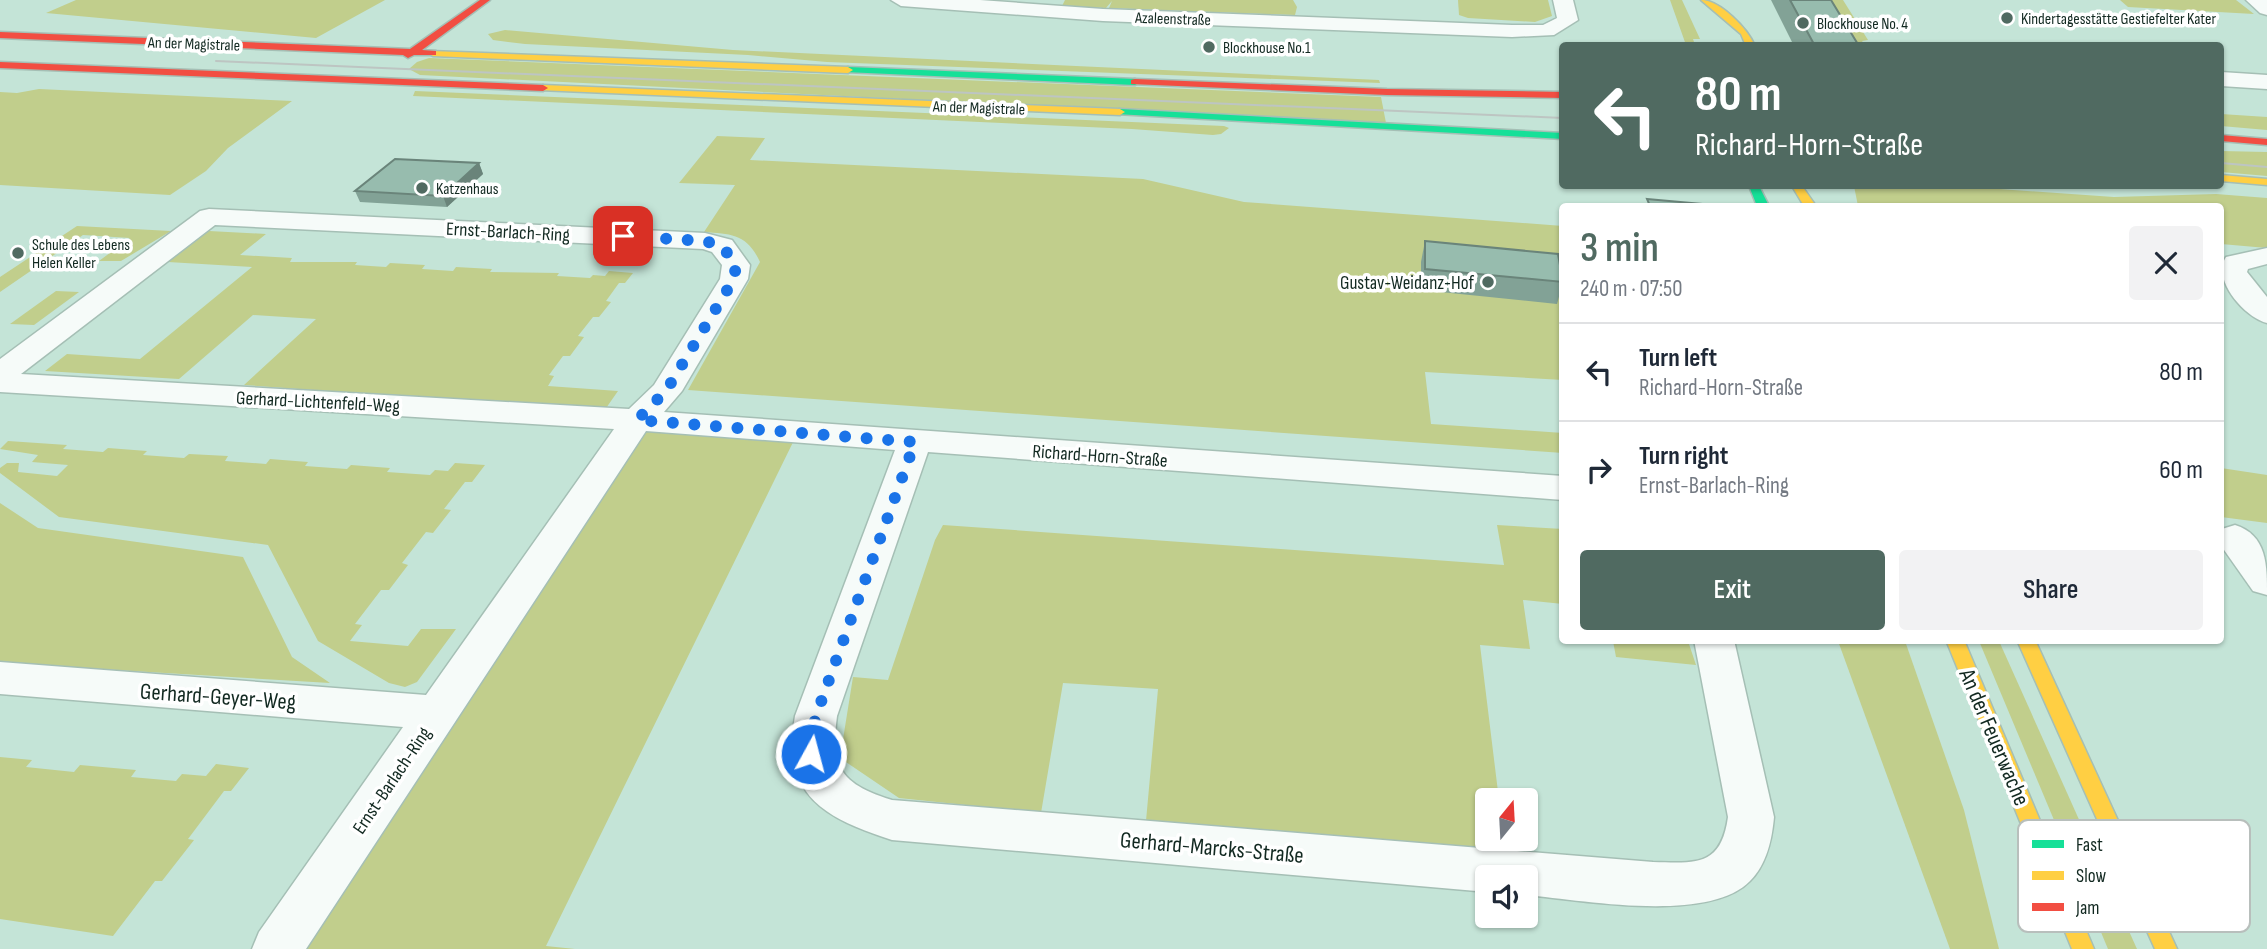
<!DOCTYPE html>
<html lang="en">
<head>
<meta charset="utf-8">
<style>
	:root { --surface:#fff; --page:#f2f2f3; --text:#1f2937; --muted:#747a83; --line:#e0e1e3; --accent:#506a61 }
	body { margin:0; font-family:"Sofia Sans Condensed",sans-serif; background:var(--page); color:var(--text); height:100vh; display:flex; flex-direction:column; font-size:26px; white-space:nowrap }
	* { box-sizing:border-box; margin:0 }
	p { font-size:23px; color:var(--muted) }
	.icon { flex:none; width:38px; height:38px; fill:none; stroke:currentColor; stroke-width:2; stroke-linecap:round; stroke-linejoin:round }
	.map { position:relative; flex:1; overflow:hidden }
	.panel { position:absolute; left:1559px; top:203px; width:665px; height:441px; display:flex; flex-direction:column; background:var(--surface); border-radius:7px; box-shadow:0 2px 5px #0004 }
	.panel>* { flex:none }
	.hud { position:absolute; left:1559px; top:42px; width:665px; height:147px; border-radius:7px; box-shadow:0 2px 5px #0004; background:#506a61; color:#fff; overflow:hidden }
	.needle { width:46px; rotate:18deg }
	.tools { position:absolute; left:1475px; top:788px; display:grid; gap:14px }
	.tools a { display:grid; place-items:center; width:63px; height:63px; border-radius:7px; background:var(--surface); box-shadow:0 2px 5px #0004; font-size:35px }
	.pin { position:absolute; display:grid; place-items:center; width:60px; height:60px; color:#fff; margin:-30px; border-radius:14px; box-shadow:0 4px 10px #0006 }
	.me { position:absolute; width:77px; margin:-38px; rotate:7deg; stroke-linejoin:round; filter:drop-shadow(0 0 5px #0008) }
	.turn { display:flex; align-items:center; gap:24px; height:147px; padding:0 21px; font-size:32px }
	.turn .icon { width:91px; height:91px; stroke-width:2.5 }
	.turn b { display:block; font-size:49px; line-height:60px }
	.round { display:grid; place-items:center; flex:none; width:74px; height:74px; border-radius:7px; background:var(--page) }
	.summary { display:flex; align-items:center; justify-content:space-between; height:119px; padding:0 21px }
	h1 { font-size:42px; font-weight:600; line-height:52px; color:var(--accent) }
	.action { display:flex; gap:14px; margin-top:auto; padding:14px 21px }
	.action a { flex:1; height:80px; border-radius:7px; background:var(--accent); color:#fff; font-size:28px; font-weight:600; line-height:80px; text-align:center }
	.action a+a { background:var(--page); color:var(--text) }
	ul { padding:0; list-style:none }
	li { display:flex; align-items:center; gap:21px; height:98px; padding:0 21px; border-top:2px solid var(--line) }
	li div { flex:1 }
	li b { display:block; font-size:26px }
	li em { font-style:normal }
	.map>svg:first-child { display:block }
	.green { fill:#c1ce8c }
	.lines { fill:none; stroke-linecap:round; stroke-linejoin:round }
	.street-casing { stroke:#a5bfb5; stroke-width:3 }
	.fast-casing { stroke:#a5bfb5; stroke-width:3 }
	.slow-casing { stroke:#a5bfb5; stroke-width:3 }
	.jam-casing { stroke:#a5bfb5; stroke-width:3 }
	.street { fill:#f6fbf9; fill-rule:evenodd }
	.fast { fill:#16e098; fill-rule:evenodd }
	.slow { fill:#ffcf43; fill-rule:evenodd }
	.jam { fill:#f24e42; fill-rule:evenodd }
	.tram { stroke:#bdc5c2; stroke-width:2 }
	.wall { fill:#82a296 }
	.shaded-wall { fill:#6a847a }
	.building { fill:#97bcae; stroke:#6a847a; stroke-width:2 }
	.route { stroke:#1a73e8; stroke-width:12; stroke-dasharray:0 21.6 }
	.poi-dot { fill:#506a61; stroke:#fff; stroke-width:2.5 }
	.labels { text-anchor:middle; stroke-width:7; stroke-linejoin:round; paint-order:stroke }
	.far-street-label { font-size:16px; fill:#122921; stroke:#fff }
	.far-poi-label { font-size:16px; fill:#122921; stroke:#fff; text-anchor:start }
	.street-label { font-size:19px; fill:#122921; stroke:#fff }
	.poi-label { font-size:19px; fill:#122921; stroke:#fff; text-anchor:end }
	.near-street-label { font-size:23px; fill:#122921; stroke:#fff }
	.key { fill:#fff; stroke:#b8bfbc; stroke-width:2 }
	.key-label { font-size:19px; fill:#122921 }
</style>
</head>
<body>
<div class="map">
<svg width="2267" height="949" viewBox="0 0 2267 949">
	<rect width="100%" height="100%" fill="#c4e4d7"/>
	<!-- green -->
	<g class="green">
		<polygon points="76,0 385,0 316,38 46,13"/>
		<polygon points="1065,0 1293,0 1297,7 1295,15 1109,8 1112,1 1106,8 1062,6"/>
		<polygon points="1458,0 1548,0 1552,16 1535,22 1468,18 1459,15"/>
		<polygon points="1670,0 1682,0 1700,39 1693,39 1695,45 1686,45"/>
		<polygon points="1827,0 1843,0 1868,40 1862,41 1865,45 1853,45"/>
		<polygon points="2120,0 2236,0 2254,14 2128,7"/>
		<polygon points="505,30 733,50 1379,80 1380,83 827,62 748,55 525,44 493,40 488,34"/>
		<polygon points="429,58 1381,97 1386,123 420,75 409,69 417,62"/>
		<polygon points="39,89 292,101 228,148 206,171 170,195 0,185 0,92 17,93"/>
		<polygon points="415,91 1224,126 1229,128 1221,134 1213,135 1132,129 413,96"/>
		<polygon points="2221,114 2267,117 2267,130 2221,126"/>
		<path d="M717,136L765,138L750,160L1143,179L1244,202L1563,226V380L1425,372L1431,424L1563,433V453L688,390L760,262C747,234 732,234 704,232L735,185L679,183Z"/>
		<polygon points="2221,151 2267,152 2267,176 2221,172"/>
		<polygon points="1854,186 1957,186 2114,197 2216,194 2267,198 2267,248 2221,244 2221,206 1858,206"/>
		<polygon points="77,226 171,231 121,261 99,261 130,238 83,235 0,292 0,277"/>
		<polygon points="209,231 266,234 240,255 292,258 290,262 357,262 355,265 386,267 390,263 425,265 422,269 453,271 456,267 492,269 490,272 559,273 557,276 590,278 593,275 605,276 609,271 633,273 625,283 619,283 606,301 611,302 599,317 593,317 578,336 584,337 570,356 563,356 549,375 554,376 548,386 618,391 604,411 244,385 316,319 253,315 179,379 45,371 67,354 140,359 252,267 168,262"/>
		<polygon points="56,291 79,292 34,325 10,324"/>
		<polygon points="637,420 798,432 546,946 575,949 277,949"/>
		<polygon points="8,441 67,445 63,449 103,452 108,448 147,451 143,455 184,458 189,454 228,456 225,461 266,464 270,459 308,462 305,466 347,469 351,465 390,468 387,472 430,475 435,470 448,471 455,463 485,465 472,482 465,482 444,509 451,510 433,533 426,532 402,563 408,565 389,590 381,590 355,624 362,625 350,641 408,646 421,629 456,629 417,682 405,687 389,683 318,641 268,545 59,517 0,473 0,468 7,463 19,463 18,472 57,476 68,465 32,462 38,455 0,449"/>
		<polygon points="2221,468 2267,475 2267,523 2221,517"/>
		<polygon points="0,503 38,528 243,557 292,657 330,683 0,663"/>
		<polygon points="943,525 1504,565 1497,525 1563,529 1563,604 1523,600 1530,649 1480,645 1499,800 1488,800 1488,838 1503,838 1505,855 1146,821 1158,689 1063,683 1041,813 899,798 840,758 853,677 888,680 935,540"/>
		<polygon points="1613,641 1688,641 1696,665 1616,657"/>
		<polygon points="1838,641 1905,641 1964,810 1999,949 1950,949"/>
		<polygon points="1979,641 1999,641 2137,949 2108,949"/>
		<polygon points="0,757 32,760 26,767 74,772 80,765 136,770 131,777 176,781 182,774 206,776 216,764 249,768 231,791 224,791 188,839 194,840 162,881 155,881 113,936 0,919"/>
	</g>
	<g class="lines">
		<!-- street casing -->
		<g class="street-casing">
			<g id="street">
				<polygon points="891,0 980,0 1103,9 1512,25 1543,25 1557,18 1553,0 1573,0 1578,20 1554,35 1512,37 1103,21 901,6"/>
				<polygon points="2246,0 2267,0 2267,15 2260,13"/>
				<polygon points="2221,72 2267,75 2267,89 2221,86"/>
				<path d="M209,209L705,233L732,240L750,265L748,279L682,391L664,412L1563,476V500L928,452L837,716C830,768 841,784 892,800L1653,862C1696,863 1721,867 1728,817L1694,640H1734L1774,817C1772,839 1767,864 1750,881C1708,924 1582,900 1526,895V877H1488V892L892,840C825,818 781,796 795,716L895,450L646,431L306,949H252L259,932L403,727L0,694V662L426,695L614,429L0,392V359L200,211ZM215,225L703,249L712,252L722,265L720,279L654,385L629,409L21,374Z"/>
				<path d="M2267,248V264L2248,269L2247,272L2267,297V323C2245,318 2211,279 2226,257Z"/>
				<path d="M2235,525C2267,535 2267,565 2267,595L2253,591L2222,547V529Z"/>
			</g>
		</g>
		<!-- fast casing -->
		<g class="fast-casing">
			<g id="fast">
				<polygon points="848,67 1135,79 1140,82 1135,85 845,72 845,68"/>
				<polygon points="1120,109 1563,133 1563,139 1116,114 1116,110"/>
				<polygon points="1749,186 1759,186 1769,206 1757,206"/>
			</g>
		</g>
		<!-- slow casing -->
		<g class="slow-casing">
			<g id="slow">
				<path d="M1701,0C1720,0 1748,29 1755,46H1746L1741,34Z"/>
				<polygon points="430,51 848,67 853,70 848,73 433,56 428,53"/>
				<polygon points="543,85 1120,109 1125,112 1120,115 539,90 538,88"/>
				<polygon points="2221,175 2267,179 2267,185 2221,181"/>
				<polygon points="1792,186 1802,186 1816,206 1804,206"/>
				<polygon points="1946,640 1964,640 2094,949 2072,949"/>
				<polygon points="2017,640 2035,640 2177,949 2155,949"/>
			</g>
		</g>
		<!-- jam casing -->
		<g class="jam-casing">
			<g id="jam">
				<polygon points="480,0 490,0 422,50 436,51 436,55 414,55 408,58 403,55 0,38 0,32 410,49"/>
				<polygon points="0,62 543,85 548,88 543,91 0,68"/>
				<polygon points="1135,79 1387,89 1563,92 1563,98 1387,95 1131,84 1131,80"/>
				<polygon points="2221,135 2267,139 2267,145 2221,141"/>
			</g>
		</g>
		<!-- street -->
		<use href="#street" class="street"/>
		<!-- fast -->
		<use href="#fast" class="fast"/>
		<!-- slow -->
		<use href="#slow" class="slow"/>
		<!-- jam -->
		<use href="#jam" class="jam"/>
		<!-- tram -->
		<g class="tram">
			<polyline points="216,61 1563,118"/>
			<polyline points="2221,163 2267,167"/>
		</g>
	</g>
	<!-- wall -->
	<g class="wall">
		<polygon points="1771,0 1831,0 1859,46 1794,46"/>
		<polygon points="479,163 483,174 447,207 360,202 355,191"/>
		<polygon points="1425,241 1563,282 1557,304 1421,290 1421,262"/>
	</g>
	<!-- shaded-wall -->
	<polygon class="shaded-wall" points="479,163 483,174 447,207 443,196"/>
	<!-- building -->
	<g class="building">
		<polygon points="1790,0 1831,0 1859,46 1815,46"/>
		<polygon points="395,159 479,163 443,196 355,191"/>
		<polygon points="1647,199 1702,204 1703,206 1650,206"/>
		<polygon points="1425,241 1558,254 1563,282 1425,269"/>
	</g>
	<g class="lines">
		<!-- route -->
		<polyline class="route" points="623,236 705,241 722,246 736,265 734,279 666,391 637,420 915,442 816,716 811,738 811,754"/>
	</g>
	<!-- markers -->
	<g class="poi-dot">
		<circle cx="2007" cy="18" r="7"/>
		<circle cx="1803" cy="23" r="7"/>
		<circle cx="1209" cy="47" r="7"/>
		<circle cx="422" cy="188" r="7"/>
		<circle cx="18" cy="253" r="7"/>
		<circle cx="1488" cy="282" r="7"/>
	</g>
	<g class="labels">
		<!-- far-street labels -->
		<g class="far-street-label">
			<text transform="translate(1173 18) rotate(2)" y="6">Azaleenstraße</text>
			<text transform="translate(194 43) rotate(2)" y="6">An der Magistrale</text>
			<text transform="translate(979 107) rotate(2)" y="6">An der Magistrale</text>
		</g>
		<!-- far-poi labels -->
		<g class="far-poi-label">
			<text x="2021" y="24">Kindertagesstätte Gestiefelter Kater</text>
			<text x="1817" y="29">Blockhouse No. 4</text>
			<text x="1223" y="53">Blockhouse No.1</text>
			<text x="436" y="194">Katzenhaus</text>
			<text x="32" y="250">Schule des Lebens<tspan x="32" dy="18">Helen Keller</tspan></text>
		</g>
		<!-- street labels -->
		<g class="street-label">
			<text transform="translate(508 231) rotate(3)" y="7">Ernst-Barlach-Ring</text>
			<text transform="translate(318 401) rotate(3)" y="7">Gerhard-Lichtenfeld-Weg</text>
			<text transform="translate(1100 455) rotate(4)" y="7">Richard-Horn-Straße</text>
			<text transform="translate(391 780) rotate(-56)" y="7">Ernst-Barlach-Ring</text>
		</g>
		<!-- poi labels -->
		<g class="poi-label">
			<text x="1474" y="289">Gustav-Weidanz-Hof</text>
		</g>
		<!-- near-street labels -->
		<g class="near-street-label">
			<text transform="translate(218 696) rotate(4)" y="8">Gerhard-Geyer-Weg</text>
			<text transform="translate(1995 737) rotate(67)" y="8">An der Feuerwache</text>
			<text transform="translate(1212 847) rotate(5)" y="8">Gerhard-Marcks-Straße</text>
		</g>
	</g>
	<!-- legend -->
	<rect x="2018" y="820" width="232" height="112" rx="10" class="key"/>
	<rect x="2032" y="840" width="32" height="8" fill="#16e098"/>
	<rect x="2032" y="871" width="32" height="9" fill="#ffcf43"/>
	<rect x="2032" y="903" width="32" height="8" fill="#f24e42"/>
	<g class="key-label">
		<text x="2076" y="851">Fast</text>
		<text x="2076" y="882">Slow</text>
		<text x="2076" y="914">Jam</text>
	</g>
</svg>
<div class="tools">
<a><svg class="needle" viewBox="-14 -14 28 28"><path d="M0-13l5 13h-10z" fill="#e53935"/><path d="M0 13l5-13h-10z" fill="#747a83"/></svg></a>
<a><svg class="icon" aria-label="sound" viewBox="0 0 24 24"><path d="M4 9h4l5-4v14l-5-4H4zM17 9q2 3 0 6"/></svg></a>
</div>
<div class="pin" style="left:623px;top:236px;background:#d93025"><svg class="icon" aria-label="arrive" viewBox="0 0 24 24"><path d="M6 21V4h12l-3 4 3 4H6"/></svg></div>
<svg class="me" style="left:811px;top:754px" viewBox="-20 -20 40 40"><circle r="17" fill="#1a73e8" stroke="#fff" stroke-width="3"/><path d="M0-11L8 9 0 5-8 9z" fill="#fff"/></svg>
<div class="hud">
<div class="turn"><svg class="icon" aria-label="left" viewBox="0 0 24 24"><path d="M17 20v-9H6M10 6l-5 5 5 5"/></svg><div><b>80 m</b>Richard-Horn-Straße</div></div>
</div>
<section class="panel">
<div class="summary"><div><h1>3 min</h1><p>240 m · 07:50</p></div><a class="round"><svg class="icon" aria-label="close" viewBox="0 0 24 24"><path d="M6 6l12 12M18 6L6 18"/></svg></a></div>
<ul>
<li><svg class="icon" aria-label="left" viewBox="0 0 24 24"><path d="M17 20v-9H6M10 6l-5 5 5 5"/></svg><div><b>Turn left</b><p>Richard-Horn-Straße</p></div><em>80 m</em></li>
<li><svg class="icon" aria-label="right" viewBox="0 0 24 24"><path d="M7 20v-9h11M14 6l5 5-5 5"/></svg><div><b>Turn right</b><p>Ernst-Barlach-Ring</p></div><em>60 m</em></li>
</ul>
<div class="action"><a>Exit</a><a>Share</a></div>
</section>
</div>
</body>
</html>
